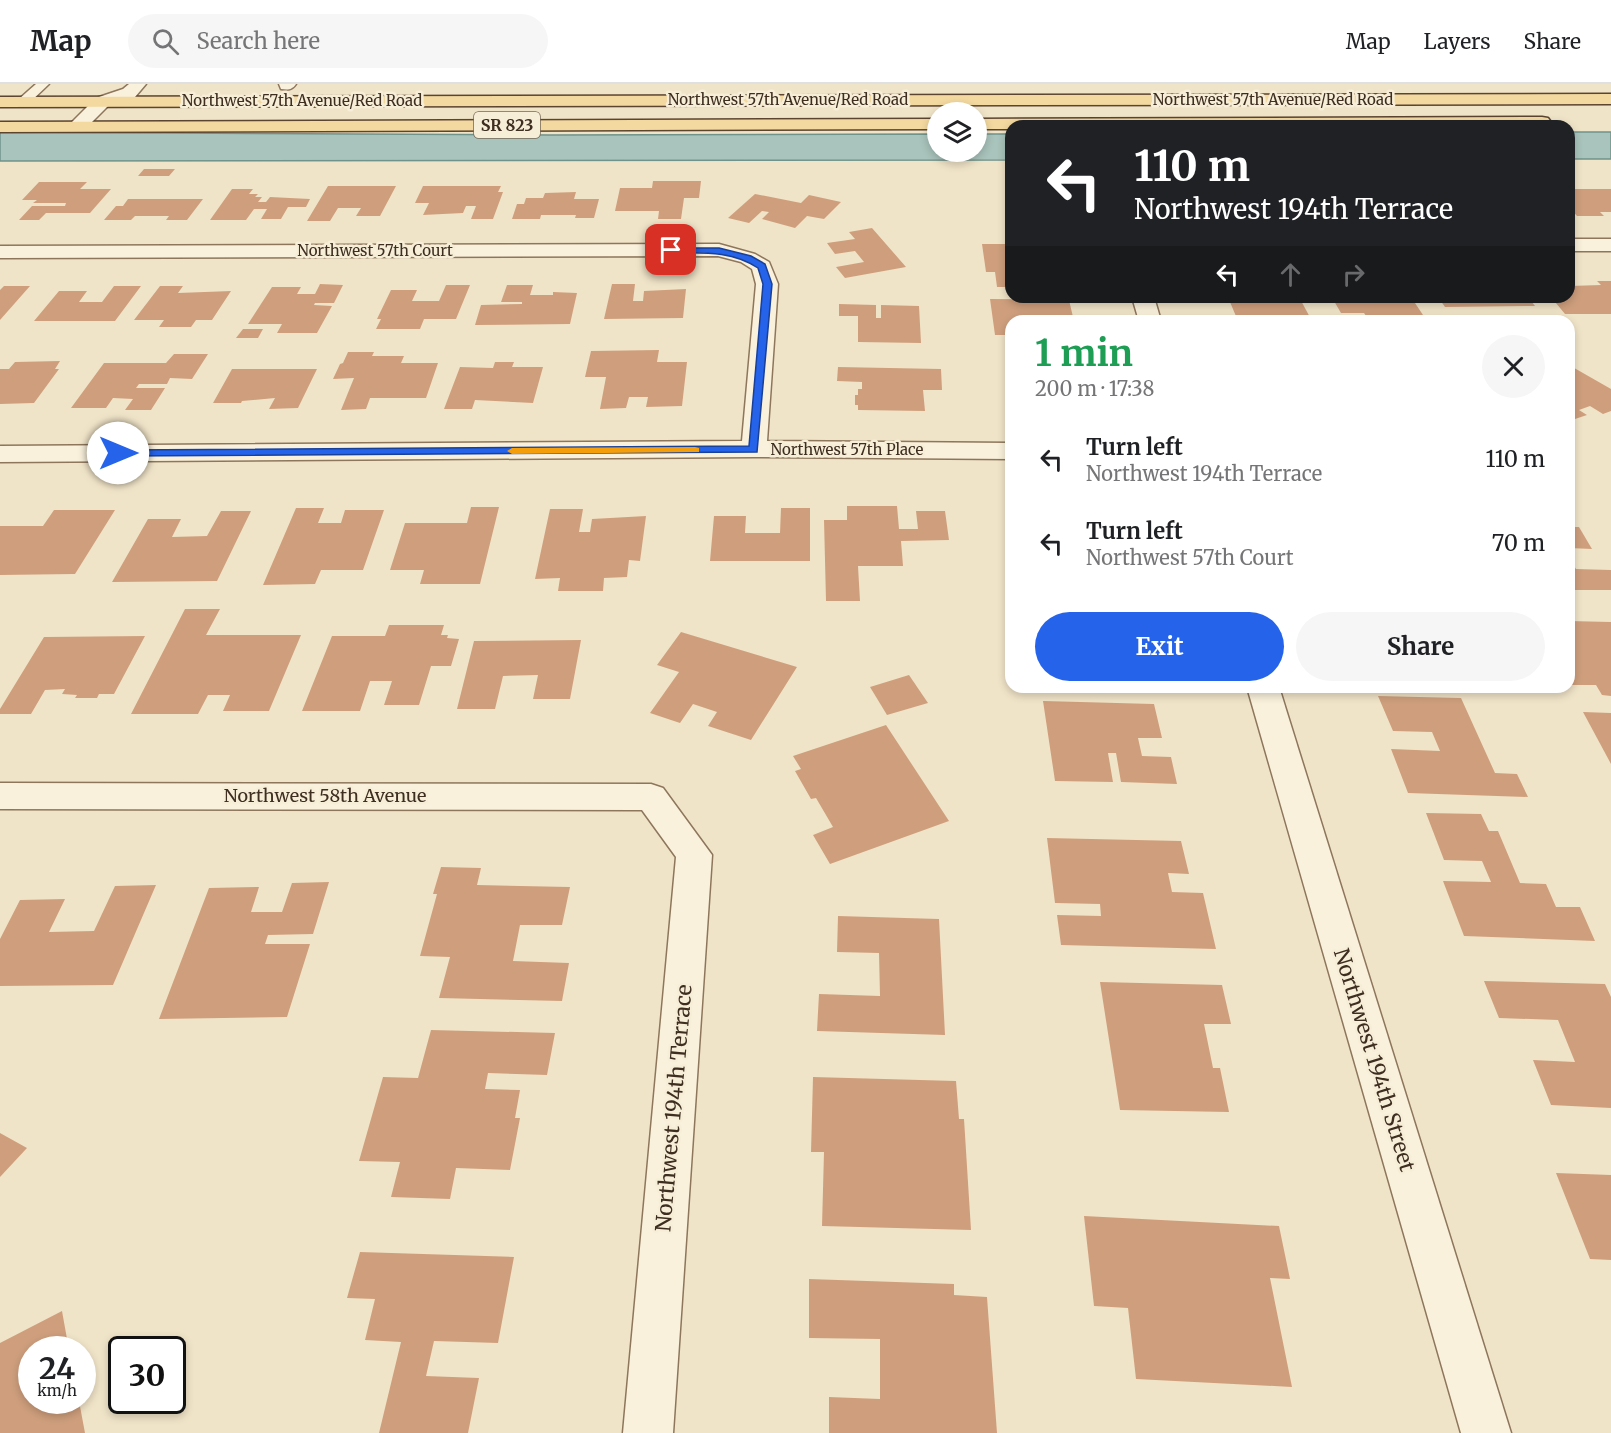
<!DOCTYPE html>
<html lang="en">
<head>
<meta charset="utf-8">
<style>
	:root { --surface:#fff; --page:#f6f6f6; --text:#202124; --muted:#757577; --line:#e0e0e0; --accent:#2563eb }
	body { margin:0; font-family:Merriweather,serif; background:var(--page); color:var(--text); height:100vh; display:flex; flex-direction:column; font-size:22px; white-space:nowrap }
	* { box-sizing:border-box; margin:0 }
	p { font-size:20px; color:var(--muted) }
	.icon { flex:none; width:33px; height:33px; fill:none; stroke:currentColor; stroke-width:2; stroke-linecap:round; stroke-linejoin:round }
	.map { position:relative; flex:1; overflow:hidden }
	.sheet { position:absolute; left:1005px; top:231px; width:570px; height:378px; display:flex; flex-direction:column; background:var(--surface); border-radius:18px; box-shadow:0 3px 9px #0003 }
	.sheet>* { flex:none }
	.top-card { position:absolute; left:1005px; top:36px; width:570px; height:183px; border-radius:18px; box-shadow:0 3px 9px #0003; background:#202124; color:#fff; overflow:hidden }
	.controls { position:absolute; left:927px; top:18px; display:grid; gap:12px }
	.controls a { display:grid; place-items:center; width:60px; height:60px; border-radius:50%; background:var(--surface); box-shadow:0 3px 9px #0003; font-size:30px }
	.speed { position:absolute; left:18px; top:1252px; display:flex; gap:12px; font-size:30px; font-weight:700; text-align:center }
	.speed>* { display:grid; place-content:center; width:78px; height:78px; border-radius:50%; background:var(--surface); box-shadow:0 3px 9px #0003; line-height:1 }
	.speed small { font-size:15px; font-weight:400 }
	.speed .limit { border:3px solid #111; border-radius:9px; background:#fff; color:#111 }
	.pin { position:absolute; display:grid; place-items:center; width:51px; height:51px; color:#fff; margin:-26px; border-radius:12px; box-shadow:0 3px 9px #0006 }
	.me { position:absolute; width:66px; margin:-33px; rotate:90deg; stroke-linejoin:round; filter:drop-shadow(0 0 4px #0008) }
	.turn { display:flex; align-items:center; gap:21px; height:126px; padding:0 30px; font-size:27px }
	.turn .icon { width:78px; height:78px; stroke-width:2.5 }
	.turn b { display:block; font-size:42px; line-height:51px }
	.lanes { display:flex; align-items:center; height:57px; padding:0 30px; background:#0003; justify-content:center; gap:30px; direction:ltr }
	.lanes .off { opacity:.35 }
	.round { display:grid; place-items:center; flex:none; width:63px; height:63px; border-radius:32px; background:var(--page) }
	.headline { display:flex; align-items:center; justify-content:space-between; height:102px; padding:0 30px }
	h1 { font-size:36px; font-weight:700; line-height:45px; color:#1e9e55 }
	.button { display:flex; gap:12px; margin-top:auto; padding:12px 30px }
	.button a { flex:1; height:69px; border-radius:36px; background:var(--accent); color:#fff; font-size:24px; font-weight:700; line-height:69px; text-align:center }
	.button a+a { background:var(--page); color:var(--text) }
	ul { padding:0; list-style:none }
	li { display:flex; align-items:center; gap:18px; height:84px; padding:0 30px }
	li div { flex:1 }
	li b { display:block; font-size:22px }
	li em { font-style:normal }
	header { display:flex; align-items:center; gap:36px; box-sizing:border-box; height:84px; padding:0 30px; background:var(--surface); border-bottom:2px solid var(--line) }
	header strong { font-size:28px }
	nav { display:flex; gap:33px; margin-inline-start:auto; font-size:21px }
	.search { width:420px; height:54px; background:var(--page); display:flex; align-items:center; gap:15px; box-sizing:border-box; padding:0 21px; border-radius:33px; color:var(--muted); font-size:22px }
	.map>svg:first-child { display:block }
	.water { fill:#a9c4bc; stroke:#6f938a; stroke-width:1.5 }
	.building { fill:#cf9f7d }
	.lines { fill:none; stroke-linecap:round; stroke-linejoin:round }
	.service-casing { stroke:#8d765c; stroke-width:3 }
	.minor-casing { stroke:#8d765c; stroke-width:3 }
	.tertiary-casing { stroke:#8d765c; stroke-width:3 }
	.primary-casing { stroke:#5b4430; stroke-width:3 }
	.service { fill:#faf1dc; fill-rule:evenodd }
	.minor { fill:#faf1dc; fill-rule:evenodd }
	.tertiary { fill:#faf1dc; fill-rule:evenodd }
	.primary { fill:#f3d9a0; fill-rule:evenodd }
	.route { fill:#2563eb; stroke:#184099; stroke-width:1.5 }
	.slow { fill:#f59e0b }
	.labels { text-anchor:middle; stroke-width:5; stroke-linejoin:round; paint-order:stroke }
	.far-street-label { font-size:15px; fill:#3d2e20; stroke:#f7eed8 }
	.shield { fill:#f7eed8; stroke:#756857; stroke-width:1.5 }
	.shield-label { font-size:16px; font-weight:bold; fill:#3d2e20 }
	.street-label { font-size:18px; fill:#3d2e20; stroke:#f7eed8 }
	.near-street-label { font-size:21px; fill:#3d2e20; stroke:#f7eed8 }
</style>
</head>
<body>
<header>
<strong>Map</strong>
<div class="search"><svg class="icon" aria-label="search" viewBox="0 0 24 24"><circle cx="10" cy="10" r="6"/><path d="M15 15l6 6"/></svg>Search here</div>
<nav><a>Map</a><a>Layers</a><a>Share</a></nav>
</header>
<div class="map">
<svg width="1611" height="1349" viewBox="0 0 1611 1349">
	<rect width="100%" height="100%" fill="#f0e4c8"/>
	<!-- water -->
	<g class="water">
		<polygon points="0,48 550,51 937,50 938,68 976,68 977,50 1011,50 1011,76 0,77"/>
		<rect x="1569" y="48" width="42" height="27"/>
	</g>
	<!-- building -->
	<g class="building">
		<polygon points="144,85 175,85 169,92 138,92"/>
		<polygon points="653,97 701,97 699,114 684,114 681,135 658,135 659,127 615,127 620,104 652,104"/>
		<polygon points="39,98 87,98 80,105 111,105 90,129 46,129 39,136 19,136 32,122 65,122 66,119 33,119 37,116 22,116"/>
		<polygon points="328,102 396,102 380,132 356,132 361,124 338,124 330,137 307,137"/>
		<polygon points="423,102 501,102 498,108 503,108 493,135 471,135 476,122 466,122 463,129 423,131 429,119 415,119"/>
		<polygon points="232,105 253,105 249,110 258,110 255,113 262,113 258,118 266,118 270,113 310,115 306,123 288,123 281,135 261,135 267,125 254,125 246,136 210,136"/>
		<polygon points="1569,105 1611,105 1611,128 1600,128 1604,132 1577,132 1569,123"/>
		<polygon points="576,108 574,115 599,115 594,134 575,134 576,131 541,131 540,135 512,135 517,120 524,120 526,114 543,114 545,109"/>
		<polygon points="755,110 801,119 809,111 841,118 824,135 807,132 795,144 762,135 769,128 762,127 749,139 728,134"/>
		<polygon points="128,115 203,115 187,136 166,136 169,132 135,132 131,136 104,136 116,122 123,122"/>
		<polygon points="872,144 906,183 845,194 836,183 864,178 855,167 835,170 827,159 855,155 849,148"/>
		<polygon points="982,160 1011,160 1011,203 997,203 995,188 986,188"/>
		<polygon points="1597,197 1611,197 1611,230 1565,230 1551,213 1569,213 1569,202 1601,201"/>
		<polygon points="320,200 343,201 334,219 315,219 314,221 332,222 317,249 277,249 282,240 248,240 272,203 301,203 297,210 315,210"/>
		<polygon points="612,200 635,200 633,217 643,217 644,207 686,205 683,234 604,235"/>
		<polygon points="446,201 470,201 456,235 424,235 420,245 376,245 381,235 377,235 391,206 417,206 412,217 439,217"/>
		<polygon points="507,201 533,201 530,211 553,211 553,208 577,209 570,240 475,241 481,221 522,220 522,218 501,218"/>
		<polygon points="4,202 30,202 0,236 0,206"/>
		<polygon points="114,202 141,202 115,237 34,237 59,207 87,207 79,218 102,218"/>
		<polygon points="160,202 183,202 178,209 231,207 212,236 196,236 191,243 159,243 164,236 134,236"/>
		<polygon points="1253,213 1299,213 1312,237 1238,237 1230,218 1256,218"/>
		<polygon points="1322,213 1411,213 1425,234 1369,236 1364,229 1341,229 1334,217 1324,217"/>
		<polygon points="1438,213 1528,213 1535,222 1445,223"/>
		<polygon points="990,215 1069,216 1073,233 1049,233 1049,237 1037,237 1037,233 1030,233 1030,237 1011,237 1011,251 995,251"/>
		<polygon points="839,220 876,221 876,234 881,234 881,221 919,222 921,259 858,258 858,232 839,232"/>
		<polygon points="243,245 263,245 258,254 236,254"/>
		<polygon points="659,266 657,278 687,278 682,322 646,323 648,313 629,313 626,324 600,325 606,293 585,293 591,267"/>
		<polygon points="348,268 374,268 372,272 404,272 401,279 438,279 426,314 370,314 366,325 341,326 354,294 333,295 340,280 343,279"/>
		<polygon points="174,270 208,270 192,295 170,294 167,300 139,300 136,304 165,304 151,326 125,326 133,315 113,314 106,324 71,324 104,279 166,279"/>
		<polygon points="60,277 55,285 59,285 34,319 0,320 0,285 9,285 15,278"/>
		<polygon points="495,278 514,278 512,283 543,283 533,319 475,316 472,325 444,325 460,283 493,284"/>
		<polygon points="1569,281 1611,305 1611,327 1603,330 1590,322 1579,326 1587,331 1569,337"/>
		<polygon points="838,283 941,285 942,306 923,306 925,327 858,326 858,321 855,321 855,311 858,311 858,305 862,305 862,298 837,297"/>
		<polygon points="232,285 317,285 298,324 269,325 275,314 242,317 241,319 213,319"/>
		<polygon points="847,422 897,422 899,445 918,445 916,427 945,427 949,456 901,457 903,482 858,482 860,517 826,517 824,436 847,436"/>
		<polygon points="471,423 499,423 480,500 420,500 424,486 390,486 405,439 467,439"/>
		<polygon points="296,424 324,424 318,439 341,439 345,426 384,426 363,486 321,486 315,500 263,501"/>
		<polygon points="781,424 810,424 810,477 710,477 714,432 746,432 745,449 780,449"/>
		<polygon points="550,425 583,425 579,448 590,448 592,435 646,432 640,477 629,476 627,493 604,494 603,507 558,507 560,494 535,495"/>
		<polygon points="54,426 115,426 75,490 0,491 0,442 43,442"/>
		<polygon points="221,427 251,427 217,497 112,498 148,435 181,435 172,453 207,452"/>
		<polygon points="1569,443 1579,443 1592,465 1569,464"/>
		<polygon points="1569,474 1576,485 1611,486 1611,506 1569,506"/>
		<polygon points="185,525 220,525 206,551 301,551 269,627 223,627 230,611 208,611 198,630 131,630"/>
		<polygon points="1569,537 1611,538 1611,612 1602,611 1596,601 1571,601"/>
		<polygon points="389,541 444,541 441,551 448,551 447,554 459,555 451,582 431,582 419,621 384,621 392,597 370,597 360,627 302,627 332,552 385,552"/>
		<polygon points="681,548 797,583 751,656 708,642 717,628 693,620 680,639 650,629 679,588 657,581"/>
		<polygon points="145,552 114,610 99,610 97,614 75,614 77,611 62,610 65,605 45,606 31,630 0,630 0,625 44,553"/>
		<polygon points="581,556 570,615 533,615 538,591 503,592 495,625 457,625 474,557"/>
		<polygon points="909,591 928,619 887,631 870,603"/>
		<polygon points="1378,612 1461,614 1495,689 1517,690 1528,713 1408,709 1391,665 1440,667 1432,648 1393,647"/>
		<polygon points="1043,617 1154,620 1162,654 1138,654 1142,672 1171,673 1177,700 1121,698 1116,669 1108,669 1113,698 1055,697"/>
		<polygon points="1583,628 1611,629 1611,680"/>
		<polygon points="886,641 949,737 830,780 813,751 833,743 816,714 811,715 795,687 801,685 793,672"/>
		<polygon points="1426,729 1481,730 1489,747 1498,747 1520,799 1546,800 1556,823 1580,823 1595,857 1464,852 1443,797 1491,798 1482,777 1444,776"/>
		<polygon points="1047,754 1181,757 1189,790 1168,789 1172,808 1203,809 1216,865 1061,861 1057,831 1101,832 1100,820 1055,819"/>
		<polygon points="441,783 481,784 477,801 570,803 562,841 520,841 513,877 569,879 562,917 439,914 450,873 420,872 437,810 433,810"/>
		<polygon points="329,798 313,850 268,851 265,860 310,860 287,933 159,935 209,804 259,803 251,828 282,828 292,799"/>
		<polygon points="156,801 113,901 0,902 0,855 20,816 65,815 49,848 94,847 115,802"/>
		<polygon points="838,832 939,835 945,951 817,947 819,910 880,912 879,869 837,868"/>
		<polygon points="1484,897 1605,900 1611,913 1611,1024 1551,1021 1533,976 1575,978 1558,936 1499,934"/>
		<polygon points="1100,898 1222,901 1231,940 1204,940 1213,984 1220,984 1229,1028 1120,1026"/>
		<polygon points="431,946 555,949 547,991 488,989 485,1005 520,1006 515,1034 520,1034 510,1086 456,1084 450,1115 391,1113 400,1078 359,1077 383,993 418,994"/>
		<polygon points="813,993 956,997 959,1035 964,1035 971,1146 822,1142 824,1068 811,1068"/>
		<polygon points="0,1049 27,1064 0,1093"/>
		<polygon points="1556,1089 1611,1091 1611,1176 1590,1175"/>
		<polygon points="1084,1132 1279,1142 1290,1195 1270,1194 1292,1303 1136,1295 1128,1224 1094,1222"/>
		<polygon points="360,1168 514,1173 498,1259 434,1257 426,1292 479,1294 468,1349 379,1349 401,1258 365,1256 375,1215 347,1214"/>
		<polygon points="809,1195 954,1200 954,1211 987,1213 997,1349 829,1349 829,1313 880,1315 880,1255 809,1254"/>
		<polygon points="62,1227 69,1266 32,1266 32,1317 79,1317 85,1349 0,1349 0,1259"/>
	</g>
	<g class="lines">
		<!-- service casing -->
		<g class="service-casing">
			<polygon id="service" points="36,0 49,0 27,21 19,21 17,18 19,15"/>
		</g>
		<!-- minor casing -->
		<g class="minor-casing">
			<g id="minor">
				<path d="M279,0H296C292,6 288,6 281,5Z"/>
				<rect x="1569" y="155" width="42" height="12"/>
				<polygon points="719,160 755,170 769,178 778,200 767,357 1011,359 1011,375 754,373 0,378 0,362 742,357 756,200 752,185 741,178 718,172 0,174 0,162"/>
				<polygon points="1132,213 1154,213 1161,237 1139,237"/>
				<polygon points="1247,603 1279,603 1511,1349 1461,1349"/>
				<polygon points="0,699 651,700 663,704 712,771 673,1349 623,1349 676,773 642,726 0,725"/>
			</g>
		</g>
		<!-- tertiary casing -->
		<g class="tertiary-casing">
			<polygon id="tertiary" points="129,0 146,0 135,13 108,22 83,47 71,47 68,43 71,39 96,14 123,5"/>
		</g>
		<!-- primary casing -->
		<g class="primary-casing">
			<g id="primary">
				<polygon points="1611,10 1611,20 0,23 0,13"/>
				<polygon points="1542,33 1548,34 1551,38 1548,42 1011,42 1011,45 976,45 976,35"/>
				<polygon points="938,35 938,45 0,48 0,38"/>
			</g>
		</g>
		<!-- service -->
		<use href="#service" class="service"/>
		<!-- minor -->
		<use href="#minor" class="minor"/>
		<!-- tertiary -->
		<use href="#tertiary" class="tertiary"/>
		<!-- primary -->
		<use href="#primary" class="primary"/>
	</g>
	<!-- route -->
	<path class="route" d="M719,164L751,172L765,180L772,200L757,368L118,372L112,369L118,366L749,362L763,200L758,184C731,166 702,169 671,169L667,166L671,164Z"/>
	<!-- slow -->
	<polygon class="slow" points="695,363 699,364 699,368 512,370 507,367 512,364"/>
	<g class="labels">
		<!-- far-street labels -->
		<g class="far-street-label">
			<text x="788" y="21">Northwest 57th Avenue/Red Road</text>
			<text x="1273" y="21">Northwest 57th Avenue/Red Road</text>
			<text x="302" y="22">Northwest 57th Avenue/Red Road</text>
			<text x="375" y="172">Northwest 57th Court</text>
			<text x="847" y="371">Northwest 57th Place</text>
		</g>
		<!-- shield labels -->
		<rect class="shield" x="474" y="28" width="66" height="26" rx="4.5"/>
		<g class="shield-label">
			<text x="507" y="47">SR 823</text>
		</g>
		<!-- street labels -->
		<g class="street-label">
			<text x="325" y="718">Northwest 58th Avenue</text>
		</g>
		<!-- near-street labels -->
		<g class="near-street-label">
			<text transform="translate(1374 976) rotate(73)" y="7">Northwest 194th Street</text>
			<text transform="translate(674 1024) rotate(-85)" y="7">Northwest 194th Terrace</text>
		</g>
	</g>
</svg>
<div class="controls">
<a><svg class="icon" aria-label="layers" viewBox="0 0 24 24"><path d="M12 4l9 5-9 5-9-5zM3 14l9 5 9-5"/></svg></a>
</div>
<div class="speed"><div>24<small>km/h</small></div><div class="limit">30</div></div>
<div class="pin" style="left:671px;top:166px;background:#d93025"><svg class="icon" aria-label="arrive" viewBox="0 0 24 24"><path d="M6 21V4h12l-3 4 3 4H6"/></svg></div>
<svg class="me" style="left:118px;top:369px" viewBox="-20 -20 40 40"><circle r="19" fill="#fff"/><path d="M0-13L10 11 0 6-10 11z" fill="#2563eb"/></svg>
<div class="top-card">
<div class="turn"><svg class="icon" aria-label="left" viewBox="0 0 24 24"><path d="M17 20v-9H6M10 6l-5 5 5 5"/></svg><div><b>110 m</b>Northwest 194th Terrace</div></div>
<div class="lanes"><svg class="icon" aria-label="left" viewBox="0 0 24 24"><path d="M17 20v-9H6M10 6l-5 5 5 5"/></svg><svg class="icon off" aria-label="ahead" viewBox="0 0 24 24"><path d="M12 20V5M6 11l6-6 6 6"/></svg><svg class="icon off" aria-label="right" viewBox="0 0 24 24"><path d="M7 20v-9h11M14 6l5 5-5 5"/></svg></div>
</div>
<section class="sheet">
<div class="headline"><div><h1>1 min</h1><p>200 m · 17:38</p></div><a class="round"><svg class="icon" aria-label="close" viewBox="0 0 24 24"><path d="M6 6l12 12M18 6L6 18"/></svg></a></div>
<ul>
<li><svg class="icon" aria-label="left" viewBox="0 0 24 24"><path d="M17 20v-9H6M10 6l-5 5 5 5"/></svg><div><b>Turn left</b><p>Northwest 194th Terrace</p></div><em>110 m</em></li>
<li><svg class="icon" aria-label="left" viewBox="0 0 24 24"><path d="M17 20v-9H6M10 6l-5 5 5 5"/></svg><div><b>Turn left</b><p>Northwest 57th Court</p></div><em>70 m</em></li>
</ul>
<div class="button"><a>Exit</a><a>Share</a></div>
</section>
</div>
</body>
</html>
